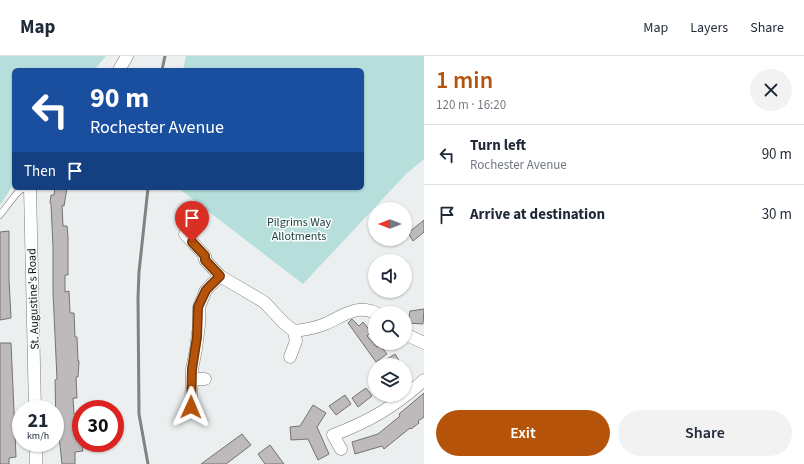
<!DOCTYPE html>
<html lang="en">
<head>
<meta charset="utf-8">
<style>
	:root { --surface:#fff; --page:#f2f2f3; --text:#1f2937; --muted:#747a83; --line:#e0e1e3; --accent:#b45309 }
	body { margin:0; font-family:"Source Sans 3",sans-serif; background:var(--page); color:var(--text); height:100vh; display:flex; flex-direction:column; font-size:15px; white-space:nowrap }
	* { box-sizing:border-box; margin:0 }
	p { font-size:13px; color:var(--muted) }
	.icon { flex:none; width:22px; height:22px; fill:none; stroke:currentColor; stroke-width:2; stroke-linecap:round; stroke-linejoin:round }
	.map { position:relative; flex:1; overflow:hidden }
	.details { display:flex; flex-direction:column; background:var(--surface); width:380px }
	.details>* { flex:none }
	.hud { position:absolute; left:12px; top:12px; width:352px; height:122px; border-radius:6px; box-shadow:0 1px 3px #0004; background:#1a4fa0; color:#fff; overflow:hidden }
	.needle { width:26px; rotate:270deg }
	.buttons { position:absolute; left:368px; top:146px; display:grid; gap:8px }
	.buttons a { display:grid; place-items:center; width:44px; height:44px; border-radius:50%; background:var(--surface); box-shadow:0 1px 3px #0004; font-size:20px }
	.speed { position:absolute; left:12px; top:344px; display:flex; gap:8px; font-size:20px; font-weight:700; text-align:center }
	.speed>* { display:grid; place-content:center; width:52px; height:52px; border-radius:50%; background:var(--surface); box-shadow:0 1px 3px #0004; line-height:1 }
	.speed small { font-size:10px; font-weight:400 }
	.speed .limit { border:6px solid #d22; background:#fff; color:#111 }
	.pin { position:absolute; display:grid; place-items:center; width:34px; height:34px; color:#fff; margin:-41px -17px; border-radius:50% 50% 50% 0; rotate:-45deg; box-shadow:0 0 4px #0007 }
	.pin .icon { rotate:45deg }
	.me { position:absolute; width:44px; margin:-22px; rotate:1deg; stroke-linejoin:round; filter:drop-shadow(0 0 3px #0008) }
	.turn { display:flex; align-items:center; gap:14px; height:84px; padding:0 12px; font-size:18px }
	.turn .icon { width:52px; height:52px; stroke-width:2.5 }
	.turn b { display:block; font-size:28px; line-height:34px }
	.then { display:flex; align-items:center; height:38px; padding:0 12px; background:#0003; gap:8px; font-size:15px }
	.round { display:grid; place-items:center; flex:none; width:42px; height:42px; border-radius:21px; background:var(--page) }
	.summary { display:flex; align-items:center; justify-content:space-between; height:68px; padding:0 12px }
	h1 { font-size:24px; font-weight:600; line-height:30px; color:var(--accent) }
	.primary-button { display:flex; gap:8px; margin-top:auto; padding:8px 12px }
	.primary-button a { flex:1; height:46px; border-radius:24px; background:var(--accent); color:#fff; font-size:16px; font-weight:600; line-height:46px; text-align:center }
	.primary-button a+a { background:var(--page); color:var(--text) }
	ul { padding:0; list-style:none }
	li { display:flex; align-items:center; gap:12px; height:60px; padding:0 12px; border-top:1px solid var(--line) }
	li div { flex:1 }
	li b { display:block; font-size:15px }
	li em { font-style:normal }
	header { display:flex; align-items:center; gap:24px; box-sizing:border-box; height:56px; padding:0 20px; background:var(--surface); border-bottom:1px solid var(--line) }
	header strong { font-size:19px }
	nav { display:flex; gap:22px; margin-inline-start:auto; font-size:14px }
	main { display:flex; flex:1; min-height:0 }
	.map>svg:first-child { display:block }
	.green { fill:#b6dfdc }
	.building { fill:#bebabc; stroke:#757273 }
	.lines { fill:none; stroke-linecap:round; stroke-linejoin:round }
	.lane-casing { stroke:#797d7c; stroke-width:7 }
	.street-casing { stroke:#797d7c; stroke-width:13 }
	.lane { stroke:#fff; stroke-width:6 }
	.street { stroke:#fff; stroke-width:12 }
	.rail { stroke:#808383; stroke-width:3 }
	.route-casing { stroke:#753606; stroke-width:10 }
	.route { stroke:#b45309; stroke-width:7 }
	.labels { text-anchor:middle; stroke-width:3; stroke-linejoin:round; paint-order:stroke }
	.park-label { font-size:12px; fill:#1a3d3b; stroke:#f8fdfc }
	.street-label { font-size:12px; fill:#0f1111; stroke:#f8fdfc }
</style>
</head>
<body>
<header>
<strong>Map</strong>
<nav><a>Map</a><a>Layers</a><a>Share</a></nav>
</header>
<main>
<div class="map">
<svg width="424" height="408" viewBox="0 0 424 408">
	<rect width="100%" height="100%" fill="#ebefef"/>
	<!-- green -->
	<g class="green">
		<polygon points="0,0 106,0 94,14 14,14 14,116 11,132 0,149"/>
		<polygon points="186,0 424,0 424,103 407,117 303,228 178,132 362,132 362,14 183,14"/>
	</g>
	<!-- building -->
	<g class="building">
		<polygon points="55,132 67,132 64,150 62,149 63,170 67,170 68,181 68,219 65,219 65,236 69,235 70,257 74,257 75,281 77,281 78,305 79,305 78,321 76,321 77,342 73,342 74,358 76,358 77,368 73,368 76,384 81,383 83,395 75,396 75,408 62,408 58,371 56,371 55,324 57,323 53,236 53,191 51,148 50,147 51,139 54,139"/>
		<polygon points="424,164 424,176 413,185 408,177"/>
		<polygon points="9,175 9,224 11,262 0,264 0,176"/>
		<polygon points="424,253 423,268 408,267 410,255"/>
		<polygon points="352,263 359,270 363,266 371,276 367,280 377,291 380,289 387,298 376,306 348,267"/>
		<polygon points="0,287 11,287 16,401 9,402 9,408 0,408"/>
		<polygon points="395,298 402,309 377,309"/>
		<polygon points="366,332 372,340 358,351 352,342"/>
		<polygon points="424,337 424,361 418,365 419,367 411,373 410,372 384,393 382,390 355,398 352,386 378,378 400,360 399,358"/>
		<polygon points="345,339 351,348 336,359 329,350"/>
		<polygon points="313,349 326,357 317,371 329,398 318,404 308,383 291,384 290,371 300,370"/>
		<polygon points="242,378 251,389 238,399 226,408 201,408"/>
		<polygon points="270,389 284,408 265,408 258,398"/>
	</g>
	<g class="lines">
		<!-- lane casing -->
		<g class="lane-casing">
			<polyline id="lane" points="0,159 17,137 22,133 29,133"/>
		</g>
		<!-- street casing -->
		<g class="street-casing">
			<g id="street">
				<polyline points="119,14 127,0"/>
				<polyline points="30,132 35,353"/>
				<polyline points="185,178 205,200 205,204 220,220"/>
				<polyline points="405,278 424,287"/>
				<polyline points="290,301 296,285 294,275"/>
				<polyline points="192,323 205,323"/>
				<path d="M191,351L192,313L196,293L199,269V251L206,234L220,220L264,246L284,267L294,275C305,274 315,272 325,268C343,260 357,248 376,257"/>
				<polyline points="36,387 36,408"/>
				<path d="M341,393L333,379C368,366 396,350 424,324"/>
			</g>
		</g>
		<!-- lane -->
		<use href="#lane" class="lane"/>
		<!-- street -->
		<use href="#street" class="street"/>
		<!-- rail -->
		<g class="rail">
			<polyline points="162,14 165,0"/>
			<polyline points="148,132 139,216 138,242 139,358 148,408"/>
		</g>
	</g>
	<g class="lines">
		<!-- route casing -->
		<g class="route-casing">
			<polyline id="route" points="191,351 192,313 197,281 198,251 206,234 220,220 205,204 205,200 192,186"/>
		</g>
		<!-- route -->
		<use href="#route" class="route"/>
	</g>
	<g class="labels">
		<!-- park labels -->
		<g class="park-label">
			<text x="299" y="170">Pilgrims Way<tspan x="299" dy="14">Allotments</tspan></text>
		</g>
		<!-- street labels -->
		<g class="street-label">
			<text transform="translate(33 243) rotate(-92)" y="4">St. Augustine's Road</text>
		</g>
	</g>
</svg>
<div class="buttons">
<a><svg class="needle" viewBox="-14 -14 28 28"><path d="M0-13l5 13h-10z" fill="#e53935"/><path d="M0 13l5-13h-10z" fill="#747a83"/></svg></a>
<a><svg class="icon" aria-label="sound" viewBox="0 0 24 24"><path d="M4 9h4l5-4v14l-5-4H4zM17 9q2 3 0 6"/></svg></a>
<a><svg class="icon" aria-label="search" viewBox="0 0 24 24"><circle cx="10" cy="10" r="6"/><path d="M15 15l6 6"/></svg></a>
<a><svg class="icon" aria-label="layers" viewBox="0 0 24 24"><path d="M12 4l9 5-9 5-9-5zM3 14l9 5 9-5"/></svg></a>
</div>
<div class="speed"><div>21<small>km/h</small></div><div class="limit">30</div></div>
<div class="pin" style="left:192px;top:186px;background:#d93025"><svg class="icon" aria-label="arrive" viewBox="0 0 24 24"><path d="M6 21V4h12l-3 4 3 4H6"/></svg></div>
<svg class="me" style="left:191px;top:351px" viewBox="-20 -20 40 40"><path d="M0-17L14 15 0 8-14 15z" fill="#b45309" stroke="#fff" stroke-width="4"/></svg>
<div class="hud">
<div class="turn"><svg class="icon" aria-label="left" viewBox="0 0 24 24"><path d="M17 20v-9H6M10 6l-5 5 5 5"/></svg><div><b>90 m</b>Rochester Avenue</div></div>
<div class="then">Then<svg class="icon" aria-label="arrive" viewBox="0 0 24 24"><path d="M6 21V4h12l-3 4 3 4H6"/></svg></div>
</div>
</div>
<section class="details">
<div class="summary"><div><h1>1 min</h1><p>120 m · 16:20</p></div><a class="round"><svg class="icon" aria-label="close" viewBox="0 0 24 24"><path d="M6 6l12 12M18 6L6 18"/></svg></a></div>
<ul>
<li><svg class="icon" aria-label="left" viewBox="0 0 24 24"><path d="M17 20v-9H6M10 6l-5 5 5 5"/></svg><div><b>Turn left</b><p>Rochester Avenue</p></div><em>90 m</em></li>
<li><svg class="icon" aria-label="arrive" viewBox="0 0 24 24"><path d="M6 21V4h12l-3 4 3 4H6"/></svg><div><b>Arrive at destination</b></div><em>30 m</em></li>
</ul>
<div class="primary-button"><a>Exit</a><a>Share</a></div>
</section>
</main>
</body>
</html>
